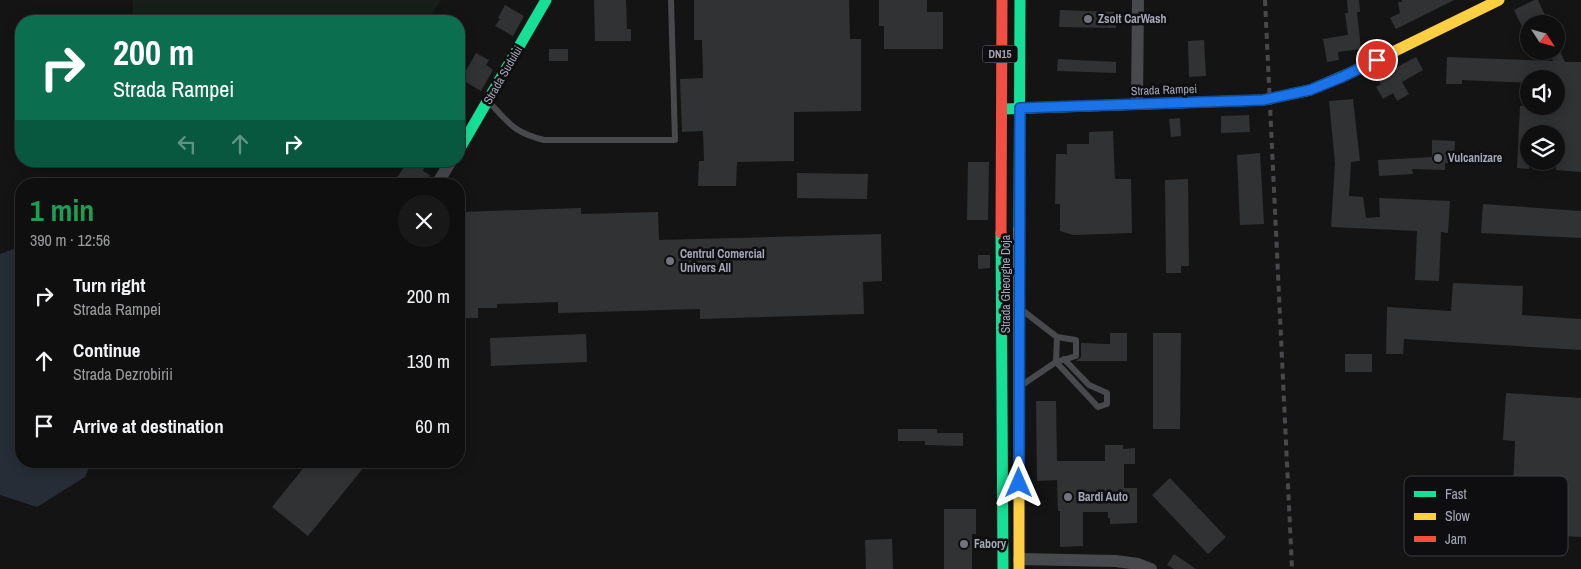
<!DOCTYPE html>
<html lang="en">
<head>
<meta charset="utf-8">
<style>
	:root { --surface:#0f0f0f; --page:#181818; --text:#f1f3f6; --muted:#9b9c9e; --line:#2f2f2f }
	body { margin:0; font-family:"Archivo Narrow",sans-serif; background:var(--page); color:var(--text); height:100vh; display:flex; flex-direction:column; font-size:19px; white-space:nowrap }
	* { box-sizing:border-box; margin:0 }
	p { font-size:16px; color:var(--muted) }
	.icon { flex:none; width:28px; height:28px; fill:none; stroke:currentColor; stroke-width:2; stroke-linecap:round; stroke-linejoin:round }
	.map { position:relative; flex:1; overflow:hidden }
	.sheet { position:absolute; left:15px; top:178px; width:450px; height:290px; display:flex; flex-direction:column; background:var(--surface); border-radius:20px; box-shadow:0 2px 12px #0003,0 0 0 1px var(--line) }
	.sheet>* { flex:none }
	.guide { position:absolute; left:15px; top:15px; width:450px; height:152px; border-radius:20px; box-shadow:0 2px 12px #0003,0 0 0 1px var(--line); background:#0b6e4f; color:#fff; overflow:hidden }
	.needle { width:32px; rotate:126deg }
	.fabs { position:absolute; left:1520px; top:15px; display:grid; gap:10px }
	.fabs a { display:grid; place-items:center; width:45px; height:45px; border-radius:50%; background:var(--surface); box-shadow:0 2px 12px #0003,0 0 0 1px var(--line); font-size:25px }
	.pin { position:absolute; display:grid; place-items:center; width:42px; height:42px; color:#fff; margin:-21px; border:2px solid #fff; border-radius:50%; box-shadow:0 1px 5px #0007 }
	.me { position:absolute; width:55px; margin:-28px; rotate:0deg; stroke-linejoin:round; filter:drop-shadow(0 0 4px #0008) }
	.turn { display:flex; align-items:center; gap:18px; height:105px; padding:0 15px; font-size:22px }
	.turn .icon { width:65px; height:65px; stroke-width:2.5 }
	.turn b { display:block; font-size:35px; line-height:42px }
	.lanes { display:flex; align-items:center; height:48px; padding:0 15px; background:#0003; justify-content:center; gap:25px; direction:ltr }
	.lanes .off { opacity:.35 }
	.round { display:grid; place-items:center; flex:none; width:52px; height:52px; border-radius:26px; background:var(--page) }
	.summary { display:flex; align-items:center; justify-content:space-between; height:85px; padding:0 15px }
	h1 { font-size:30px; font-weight:800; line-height:38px; color:#1e9e55 }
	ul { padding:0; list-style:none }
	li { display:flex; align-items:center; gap:15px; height:65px; padding:0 15px }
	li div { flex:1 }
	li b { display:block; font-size:19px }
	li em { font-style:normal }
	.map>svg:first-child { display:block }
	.green { fill:#181e1a }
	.water { fill:#272d36 }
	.building { fill:#313234 }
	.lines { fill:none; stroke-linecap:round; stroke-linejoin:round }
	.lane { stroke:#48494d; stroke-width:6 }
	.street { stroke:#48494d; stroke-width:12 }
	.fast { stroke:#16e098; stroke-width:11 }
	.slow { stroke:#ffcf43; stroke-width:11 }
	.jam { stroke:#f24e42; stroke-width:11 }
	.rail { stroke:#48494c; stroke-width:4; stroke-dasharray:6 5; stroke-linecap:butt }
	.route-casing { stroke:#114b97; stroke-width:12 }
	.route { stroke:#1a73e8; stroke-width:9 }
	.poi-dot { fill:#72747d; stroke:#0e0e10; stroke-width:2 }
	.labels { text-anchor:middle; stroke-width:5; stroke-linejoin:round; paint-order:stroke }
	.shield { fill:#0e0e10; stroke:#777984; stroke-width:1 }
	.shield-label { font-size:11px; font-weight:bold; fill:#a4a7b6 }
	.poi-label { font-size:12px; font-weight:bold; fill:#a4a7b6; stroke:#0e0e10; text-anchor:start }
	.street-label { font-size:12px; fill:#a4a7b6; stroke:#0e0e10 }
	.key { fill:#0e0e10; stroke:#3b3c42; stroke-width:1 }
	.key-label { font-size:14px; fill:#a4a7b6 }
</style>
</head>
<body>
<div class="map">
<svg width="1581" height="569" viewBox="0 0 1581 569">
	<rect width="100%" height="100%" fill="#141414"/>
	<!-- green -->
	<polygon class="green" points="133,0 441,0 427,21 133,21"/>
	<!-- water -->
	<polygon class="water" points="21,246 21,461 92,461 85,477 37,507 0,495 0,254"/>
	<!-- building -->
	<g class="building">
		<polygon points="594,0 626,0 627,29 631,29 631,41 595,41"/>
		<polygon points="694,0 849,0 850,39 861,39 861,111 794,112 794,161 737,162 736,186 698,186 699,161 704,161 703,131 682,132 680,79 703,78 702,40 694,40"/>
		<polygon points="879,0 927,0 927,12 943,12 943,49 884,49 884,26 879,26"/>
		<polygon points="1347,0 1359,0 1360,12 1357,12 1361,49 1338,52 1339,60 1327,62 1323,39 1348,35 1345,13 1348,13"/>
		<polygon points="1402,0 1454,0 1396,29 1390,18 1400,13 1398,2 1402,2"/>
		<polygon points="1534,0 1538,0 1549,24 1529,24 1529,41 1514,10"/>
		<polygon points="505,5 524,16 513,36 495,26 500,19 498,18"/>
		<polygon points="1060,10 1116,12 1116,28 1059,27"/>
		<polygon points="1204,40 1206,76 1189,77 1188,41"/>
		<rect x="549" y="49" width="19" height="12"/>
		<polygon points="1549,51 1560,51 1565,62 1581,62 1581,172 1556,170 1556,134 1529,134 1529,169 1517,168 1520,106 1556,106 1556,79 1529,79 1529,83 1462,80 1462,84 1446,84 1447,57 1553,61"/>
		<polygon points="476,53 489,60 486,65 493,70 481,91 461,79"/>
		<polygon points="1416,57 1423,70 1402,82 1409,94 1397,101 1393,93 1383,99 1376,87 1381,84 1377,78"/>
		<polygon points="1058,59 1116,62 1116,73 1057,71"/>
		<polygon points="1353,99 1360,161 1351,162 1349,196 1363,197 1366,218 1380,217 1379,198 1450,201 1448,233 1441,232 1439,281 1415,280 1417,231 1331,227 1335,163 1329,101"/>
		<polygon points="1249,115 1250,132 1221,133 1221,116"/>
		<polygon points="1180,118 1181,136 1171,137 1169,119"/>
		<polygon points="1113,131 1115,179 1131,179 1132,233 1073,235 1060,231 1060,204 1055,204 1056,154 1067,154 1067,144 1089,144 1089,132"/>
		<polygon points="1432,140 1455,141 1454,163 1445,163 1445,170 1412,169 1413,174 1379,176 1378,160 1432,157"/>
		<polygon points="1260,153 1264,224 1240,225 1237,155"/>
		<polygon points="408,161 414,161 424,168 423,171 430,175 424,184 403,184 396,179"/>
		<polygon points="968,162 989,162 988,220 967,220"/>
		<polygon points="797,173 868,174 867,199 797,198"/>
		<polygon points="1188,179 1189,266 1181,266 1181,273 1166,273 1165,180"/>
		<polygon points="1483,204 1581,211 1581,238 1481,233"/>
		<polygon points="581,208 581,214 658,212 659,240 881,234 882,281 863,282 864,314 700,319 700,309 558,313 558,302 497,304 497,308 478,308 478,318 459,318 459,212"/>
		<polygon points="978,255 990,255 990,268 978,269"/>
		<polygon points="1453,283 1523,286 1522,315 1581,319 1581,350 1404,339 1403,354 1386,354 1387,307 1451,311"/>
		<polygon points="1110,333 1127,333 1127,361 1076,361 1081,357 1081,343 1110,344"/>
		<polygon points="1153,333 1181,333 1180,429 1153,429"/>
		<polygon points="586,334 587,362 491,366 490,338"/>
		<rect x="1345" y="354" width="27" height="18"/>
		<polygon points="1506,393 1581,398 1581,537 1458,529 1460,488 1513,490 1515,441 1503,440"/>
		<polygon points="1036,401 1056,401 1057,461 1105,461 1105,445 1123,445 1123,449 1135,448 1135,464 1124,464 1124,488 1137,488 1137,523 1110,524 1110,518 1108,518 1108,512 1083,512 1083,546 1060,547 1060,511 1058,511 1057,480 1037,481"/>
		<polygon points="898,429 937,429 937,433 963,433 963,446 925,445 925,441 898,441"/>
		<polygon points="309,461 369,461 308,536 272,507"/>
		<polygon points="1170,478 1226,537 1208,554 1152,495"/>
		<polygon points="944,509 976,509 976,534 972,534 972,569 944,569"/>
		<polygon points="892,539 893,569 866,569 865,540"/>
		<polygon points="1174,554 1196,569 1174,569 1167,565"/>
	</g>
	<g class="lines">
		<!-- lane -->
		<g class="lane">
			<path d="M489,102C509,123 514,133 544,140H675L671,0"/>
			<polyline points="1022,310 1057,337 1056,362 1022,385"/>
			<polyline points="1057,337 1076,340 1076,356 1056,362 1098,407 1107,404 1107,393 1089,385 1064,359"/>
		</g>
		<!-- street -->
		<g class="street">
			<polyline points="1137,104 1138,0"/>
			<polyline points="437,184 451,161"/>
			<polyline points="1019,559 1116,561 1138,564 1151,569"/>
		</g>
		<!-- fast -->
		<g class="fast">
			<polyline points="1005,109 1263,100 1310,90 1352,72"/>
			<polyline points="459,150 546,0"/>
			<polyline points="1019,229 1020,0"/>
			<polyline points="1001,233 1003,569"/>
		</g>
		<!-- slow -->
		<g class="slow">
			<polyline points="1352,72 1499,0"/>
			<polyline points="1019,229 1019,569"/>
		</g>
		<!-- jam -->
		<polyline class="jam" points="1001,233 1002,0"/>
		<!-- rail -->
		<polyline class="rail" points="1265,0 1292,569"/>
	</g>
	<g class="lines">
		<!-- route casing -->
		<g class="route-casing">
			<polyline id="route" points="1019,483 1020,108 1263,100 1310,90 1342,77 1377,60"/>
		</g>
		<!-- route -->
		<use href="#route" class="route"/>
	</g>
	<!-- markers -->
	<g class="poi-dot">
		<circle cx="1088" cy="19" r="5"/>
		<circle cx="1438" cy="158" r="5"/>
		<circle cx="670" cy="261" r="5"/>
		<circle cx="1068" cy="497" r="5"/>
		<circle cx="964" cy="544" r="5"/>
	</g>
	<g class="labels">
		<!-- shield labels -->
		<rect class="shield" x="982.5" y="45.5" width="35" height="17" rx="4"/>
		<g class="shield-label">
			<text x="1000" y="58">DN15</text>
		</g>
		<!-- poi labels -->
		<g class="poi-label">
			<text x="1098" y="23">Zsolt CarWash</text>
			<text x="1448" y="162">Vulcanizare</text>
			<text x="680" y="258">Centrul Comercial<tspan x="680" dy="14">Univers All</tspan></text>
			<text x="1078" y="501">Bardi Auto</text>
			<text x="974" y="548">Fabory</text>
		</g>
		<!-- street labels -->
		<g class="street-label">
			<text transform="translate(503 75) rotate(-60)" y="4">Strada Sudului</text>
			<text transform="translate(1164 90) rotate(-2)" y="4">Strada Rampei</text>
			<text transform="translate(1006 284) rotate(-90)" y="4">Strada Gheorghe Doja</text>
		</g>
	</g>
	<!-- legend -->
	<rect x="1404" y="476" width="164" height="80" rx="8" class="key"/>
	<rect x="1414" y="491" width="22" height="6" fill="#16e098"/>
	<rect x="1414" y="513" width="22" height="7" fill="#ffcf43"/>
	<rect x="1414" y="536" width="22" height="6" fill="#f24e42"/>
	<g class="key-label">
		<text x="1445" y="499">Fast</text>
		<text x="1445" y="521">Slow</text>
		<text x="1445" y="544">Jam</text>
	</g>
</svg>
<div class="fabs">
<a><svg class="needle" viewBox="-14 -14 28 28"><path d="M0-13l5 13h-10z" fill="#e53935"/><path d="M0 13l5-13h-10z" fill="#9b9c9e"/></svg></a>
<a><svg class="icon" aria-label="sound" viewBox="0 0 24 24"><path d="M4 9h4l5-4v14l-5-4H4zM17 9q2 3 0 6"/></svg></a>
<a><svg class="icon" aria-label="layers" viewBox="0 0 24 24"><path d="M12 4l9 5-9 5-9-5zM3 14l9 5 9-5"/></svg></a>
</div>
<div class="pin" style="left:1377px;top:60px;background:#d93025"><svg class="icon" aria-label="arrive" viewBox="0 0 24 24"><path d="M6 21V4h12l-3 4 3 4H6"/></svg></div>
<svg class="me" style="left:1019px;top:483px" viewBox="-20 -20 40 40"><path d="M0-17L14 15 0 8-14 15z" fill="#1a73e8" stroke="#fff" stroke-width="4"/></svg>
<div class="guide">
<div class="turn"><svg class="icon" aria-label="right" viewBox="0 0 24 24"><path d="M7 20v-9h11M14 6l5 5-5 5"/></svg><div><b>200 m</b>Strada Rampei</div></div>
<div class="lanes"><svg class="icon off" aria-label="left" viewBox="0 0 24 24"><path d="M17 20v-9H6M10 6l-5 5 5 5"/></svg><svg class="icon off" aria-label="ahead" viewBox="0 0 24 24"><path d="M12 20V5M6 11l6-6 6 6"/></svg><svg class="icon" aria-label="right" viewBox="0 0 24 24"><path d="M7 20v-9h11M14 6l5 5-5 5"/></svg></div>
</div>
<section class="sheet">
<div class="summary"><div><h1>1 min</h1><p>390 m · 12:56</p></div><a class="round"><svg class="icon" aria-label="close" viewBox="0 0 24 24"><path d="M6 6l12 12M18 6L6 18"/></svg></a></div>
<ul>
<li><svg class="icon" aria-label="right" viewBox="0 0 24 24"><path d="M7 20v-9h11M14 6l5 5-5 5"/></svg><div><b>Turn right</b><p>Strada Rampei</p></div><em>200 m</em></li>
<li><svg class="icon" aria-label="ahead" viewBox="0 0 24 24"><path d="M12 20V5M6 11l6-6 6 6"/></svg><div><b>Continue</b><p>Strada Dezrobirii</p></div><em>130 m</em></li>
<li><svg class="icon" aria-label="arrive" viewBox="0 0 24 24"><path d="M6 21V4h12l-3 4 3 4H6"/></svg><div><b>Arrive at destination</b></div><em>60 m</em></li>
</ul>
</section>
</div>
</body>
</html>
